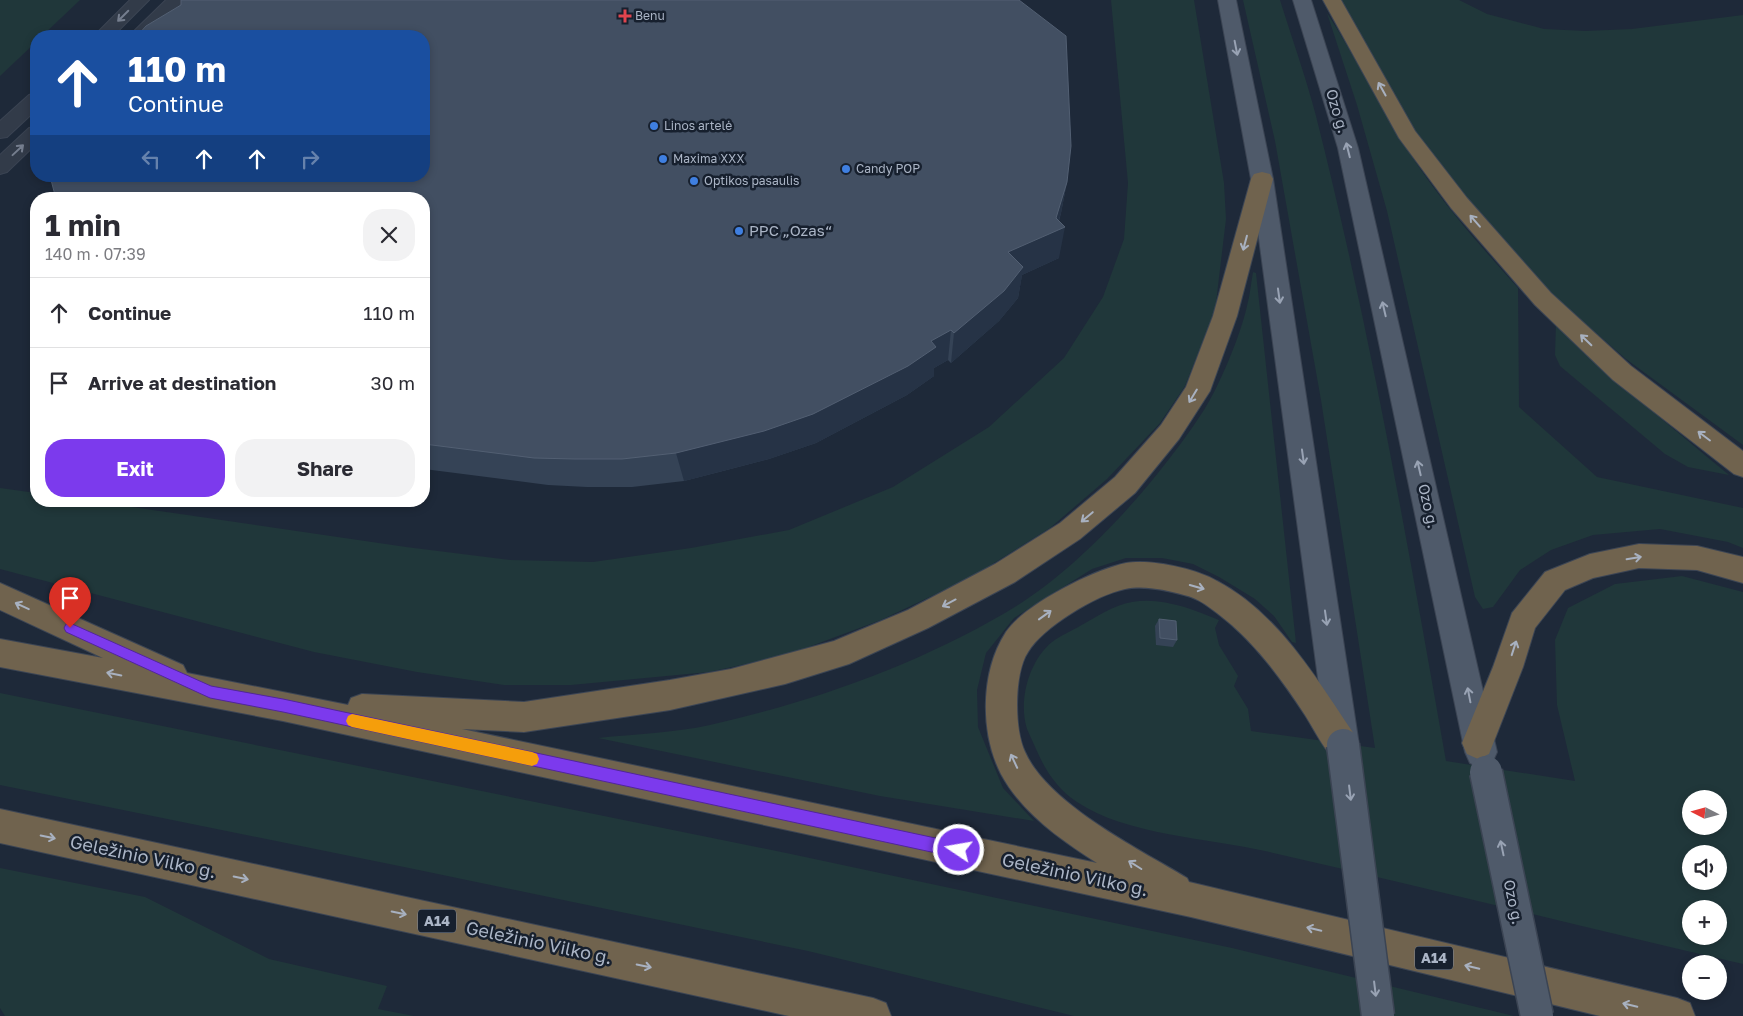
<!DOCTYPE html>
<html lang="en">
<head>
<meta charset="utf-8">
<style>
	:root { --surface:#fff; --page:#f2f2f3; --text:#2b2b33; --muted:#7c7c81; --line:#e1e1e2; --accent:#7c3aed }
	body { margin:0; font-family:"Golos Text",sans-serif; background:var(--page); color:var(--text); height:100vh; display:flex; flex-direction:column; font-size:19px; white-space:nowrap }
	* { box-sizing:border-box; margin:0 }
	p { font-size:16px; color:var(--muted) }
	.icon { flex:none; width:28px; height:28px; fill:none; stroke:currentColor; stroke-width:2; stroke-linecap:round; stroke-linejoin:round }
	.map { position:relative; flex:1; overflow:hidden }
	.drawer { position:absolute; left:30px; top:192px; width:400px; height:315px; display:flex; flex-direction:column; background:var(--surface); border-radius:20px; box-shadow:0 2px 8px #0003 }
	.drawer>* { flex:none }
	.banner { position:absolute; left:30px; top:30px; width:400px; height:152px; border-radius:20px; box-shadow:0 2px 8px #0003; background:#1a4fa0; color:#fff; overflow:hidden }
	.needle { width:32px; rotate:276deg }
	.fabs { position:absolute; left:1682px; top:790px; display:grid; gap:10px }
	.fabs a { display:grid; place-items:center; width:45px; height:45px; border-radius:50%; background:var(--surface); box-shadow:0 2px 8px #0003; font-size:25px }
	.pin { position:absolute; display:grid; place-items:center; width:42px; height:42px; color:#fff; margin:-51px -21px; border-radius:50% 50% 50% 0; rotate:-45deg; box-shadow:0 0 5px #0007 }
	.pin .icon { rotate:45deg }
	.me { position:absolute; width:55px; margin:-28px; rotate:282deg; stroke-linejoin:round; filter:drop-shadow(0 0 4px #0008) }
	.turn { display:flex; align-items:center; gap:18px; height:105px; padding:0 15px; font-size:22px }
	.turn .icon { width:65px; height:65px; stroke-width:2.5 }
	.turn b { display:block; font-size:35px; line-height:42px }
	.lanes { display:flex; align-items:center; height:48px; padding:0 15px; background:#0003; justify-content:center; gap:25px; direction:ltr }
	.lanes .off { opacity:.35 }
	.round { display:grid; place-items:center; flex:none; width:52px; height:52px; border-radius:20px; background:var(--page) }
	.headline { display:flex; align-items:center; justify-content:space-between; height:85px; padding:0 15px }
	h1 { font-size:30px; font-weight:700; line-height:38px }
	.button { display:flex; gap:10px; margin-top:auto; padding:10px 15px }
	.button a { flex:1; height:58px; border-radius:20px; background:var(--accent); color:#fff; font-size:20px; font-weight:700; line-height:58px; text-align:center }
	.button a+a { background:var(--page); color:var(--text) }
	ul { padding:0; list-style:none }
	li { display:flex; align-items:center; gap:15px; height:70px; padding:0 15px; border-top:1px solid var(--line) }
	li div { flex:1 }
	li b { display:block; font-size:19px }
	li em { font-style:normal }
	.map>svg:first-child { display:block }
	.green { fill:#20373a; fill-rule:evenodd }
	.lines { fill:none; stroke-linecap:round; stroke-linejoin:round }
	.street-casing { stroke:#3b4453; stroke-width:2 }
	.primary-casing { stroke:#3b4453; stroke-width:2 }
	.highway-casing { stroke:#3c4554; stroke-width:2 }
	.street { fill:#323b49; fill-rule:evenodd }
	.primary { fill:#4f5a6a; fill-rule:evenodd }
	.highway { fill:#70634e; fill-rule:evenodd }
	.primary-bridge-casing { stroke:#3b4453; stroke-width:35; stroke-linecap:butt }
	.primary-bridge { stroke:#4f5a6a; stroke-width:32 }
	.wall { fill:#354356 }
	.shaded-wall { fill:#263346 }
	.building { fill:#424f62; stroke:#525f72 }
	.oneway { stroke:#757e8e }
	.oneway2 { stroke:#99a3b4 }
	.oneway3 { stroke:#a8b1c0 }
	.route { fill:#7c3aed; stroke:#51269a }
	.slow { fill:#f59e0b }
	.health-dot { fill:#e0444e; stroke:#17202e; stroke-width:2 }
	.shop-dot { fill:#3f7fe0; stroke:#17202e; stroke-width:2 }
	.labels { text-anchor:middle; stroke-width:5; stroke-linejoin:round; paint-order:stroke }
	.far-poi-label { font-size:12px; fill:#abb5c6; stroke:#17202e; text-anchor:start }
	.shield { fill:#17202e; stroke:#7f8898; stroke-width:1 }
	.shield-label { font-size:14px; font-weight:bold; fill:#abb5c6 }
	.street-label { font-size:15px; fill:#abb5c6; stroke:#17202e }
	.poi-label { font-size:15px; fill:#abb5c6; stroke:#17202e; text-anchor:start }
	.near-street-label { font-size:18px; fill:#abb5c6; stroke:#17202e }
</style>
</head>
<body>
<div class="map">
<svg width="1743" height="1016" viewBox="0 0 1743 1016">
	<rect width="100%" height="100%" fill="#1e2939"/>
	<!-- green -->
	<g class="green">
		<polygon points="0,0 80,0 42,36 36,36 36,42 0,76"/>
		<polygon points="1111,0 1194,0 1224,183 1226,219 1215,311 1185,386 1160,423 1107,479 1050,528 972,577 881,620 787,655 709,672 571,685 504,685 417,672 314,652 0,569 0,488 36,493 36,501 91,501 406,547 511,560 593,562 691,548 789,530 893,487 989,427 1064,358 1103,297 1124,239 1128,183"/>
		<path d="M1243,0H1280C1292,39 1306,77 1316,116C1370,329 1408,545 1446,761L1575,781L1557,705L1555,640L1568,608L1615,584L1682,576L1743,592V964C1583,927 1425,887 1265,851C1207,838 1126,835 1077,802C1057,789 1045,770 1036,749C1033,742 1030,736 1027,729C1018,700 1029,661 1052,642C1060,636 1071,631 1080,626C1096,617 1114,605 1132,602C1163,597 1191,609 1219,620L1215,628L1219,645L1238,676L1234,686L1248,709L1251,731L1375,748L1321,400L1275,141ZM1691,799H1719V826H1691ZM1691,854H1719V881H1691ZM1691,909H1719V936H1691Z"/>
		<polygon points="1341,0 1459,0 1487,14 1533,26 1544,29 1585,31 1632,29 1743,15 1743,445 1626,359 1551,294 1465,198 1410,125"/>
		<path d="M1327,13C1360,64 1386,120 1421,170C1450,212 1484,250 1518,288L1519,407L1597,477L1743,508V548L1728,542L1660,529L1593,535L1551,550L1520,570L1493,607L1483,609L1475,597L1387,211L1357,105Z"/>
		<path d="M1253,272L1256,273L1296,643L1292,642L1274,616L1255,599L1219,577L1193,564L1162,558H1126L1092,569L1014,618L986,653L977,690L978,727L1003,788L1034,821L880,796L598,738C635,734 674,733 710,725C812,702 914,666 1005,613C1062,580 1117,524 1158,473C1174,453 1190,432 1204,410C1219,387 1241,334 1247,306C1250,295 1251,283 1253,272Z"/>
		<path d="M1556,323C1611,378 1670,426 1729,475L1688,467L1665,454L1560,366L1555,355Z"/>
		<polygon points="0,693 791,854 1232,948 1514,1016 1074,1016 808,951 409,868 0,785"/>
		<polygon points="0,868 145,897 269,959 387,986 378,1009 414,1016 5,1016 0,1008"/>
	</g>
	<g class="lines">
		<!-- street casing -->
		<g class="street-casing">
			<g id="street">
				<polygon points="130,0 149,0 113,36 94,36"/>
				<polygon points="166,0 185,0 148,36 129,36"/>
				<polygon points="36,93 36,110 7,137 0,138 0,121 29,95"/>
				<polygon points="36,127 36,144 7,172 0,174 0,155 29,128"/>
			</g>
		</g>
		<!-- primary casing -->
		<g class="primary-casing">
			<g id="primary">
				<polygon points="1218,0 1236,0 1273,179 1359,745 1354,756 1343,761 1332,756 1327,745 1251,179"/>
				<polygon points="1293,0 1311,0 1358,148 1497,752 1492,763 1481,768 1470,763 1465,752 1338,148"/>
			</g>
		</g>
		<!-- highway casing -->
		<g class="highway-casing">
			<g id="highway">
				<polygon points="1323,0 1341,0 1415,131 1467,198 1551,293 1631,366 1743,451 1743,477 1734,474 1613,380 1535,305 1451,208 1399,138"/>
				<path d="M1262,172L1270,174L1273,179L1237,316L1210,391L1179,439L1135,493L1080,539L1015,582L928,628L849,664L785,684L670,710L524,732L462,729L1097,863C1061,840 1022,813 1001,774C980,733 980,672 1006,632C1025,604 1093,570 1126,563C1150,559 1195,568 1217,581C1279,614 1316,678 1354,734L1359,745L1354,756L1343,761C1340,759 1335,758 1332,756C1325,751 1311,724 1305,715C1280,677 1254,641 1217,613C1206,605 1198,598 1184,595C1166,590 1144,585 1125,589C1096,595 1043,627 1028,652C1014,673 1014,729 1025,752C1048,804 1139,849 1187,878L1189,882L1677,998L1690,1003L1695,1016H1600L1191,917L283,721L0,667V639L103,658L0,610V583L183,665L187,673L348,705L351,698L362,694L524,702L670,680L731,669L834,641L908,610L995,564L1060,523L1115,477L1161,425L1186,387L1213,316L1251,179L1254,174Z"/>
				<polygon points="1639,544 1697,546 1743,557 1743,583 1697,570 1639,568 1593,578 1565,590 1535,628 1523,667 1489,754 1478,759 1467,754 1462,743 1493,667 1512,613 1545,572 1590,554"/>
				<polygon points="0,809 873,998 886,1003 891,1016 789,1016 0,843"/>
			</g>
		</g>
		<!-- street -->
		<use href="#street" class="street"/>
		<!-- primary -->
		<use href="#primary" class="primary"/>
		<!-- highway -->
		<use href="#highway" class="highway"/>
		<!-- primary-bridge casing -->
		<g class="primary-bridge-casing">
			<g id="primary-bridge">
				<polyline points="1343,745 1378,1016"/>
				<polyline points="1486,772 1537,1016"/>
			</g>
		</g>
		<!-- primary-bridge -->
		<use href="#primary-bridge" class="primary-bridge"/>
	</g>
	<!-- wall -->
	<g class="wall">
		<polygon points="1067,182 1061,213 1059,221 1059,258 1022,275 1018,298 999,321 951,363 948,360 934,368 934,376 907,395 816,443 769,459 723,471 684,481 632,487 587,487 548,485 424,469 424,199"/>
		<polygon points="1159,619 1177,640 1173,647 1156,645 1155,626"/>
	</g>
	<!-- shaded-wall -->
	<g class="shaded-wall">
		<polygon points="1067,182 1061,213 1055,231 1065,227 1059,258 1022,275 1018,298 999,321 951,363 954,333 1008,252 1056,218"/>
		<polygon points="951,330 948,360 934,368 934,376 907,395 816,443 769,459 684,481 676,453 931,341"/>
	</g>
	<!-- building -->
	<g class="building">
		<polygon points="181,0 1019,0 1066,36 1071,146 1067,182 1056,218 1065,227 1008,252 1023,267 1004,291 954,333 951,330 931,341 936,347 908,366 813,414 764,431 676,453 622,459 575,459 534,458 424,444 424,199 56,199 50,176 424,176 424,36 137,36 146,26 181,5"/>
		<polygon points="1159,619 1176,621 1177,640 1160,638"/>
	</g>
	<!-- one-way arrows -->
	<defs><path id="oneway-shaft" d="M-6 0H5M1.5-3L5.5 0L1.5 3" fill="none" stroke-width="1.6" stroke-linecap="round" stroke-linejoin="round" transform="scale(1.25)"/></defs>
	<g class="oneway">
		<use href="#oneway-shaft" transform="translate(123 16) rotate(135)"/>
		<use href="#oneway-shaft" transform="translate(18 150) rotate(-43)"/>
	</g>
	<g class="oneway2">
		<use href="#oneway-shaft" transform="translate(1236 48) rotate(79)"/>
		<use href="#oneway-shaft" transform="translate(1348 150) rotate(-104)"/>
		<use href="#oneway-shaft" transform="translate(1279 296) rotate(82)"/>
		<use href="#oneway-shaft" transform="translate(1384 309) rotate(-103)"/>
		<use href="#oneway-shaft" transform="translate(1303 457) rotate(82)"/>
		<use href="#oneway-shaft" transform="translate(1419 468) rotate(-103)"/>
		<use href="#oneway-shaft" transform="translate(1326 618) rotate(82)"/>
		<use href="#oneway-shaft" transform="translate(1469 695) rotate(-101)"/>
		<use href="#oneway-shaft" transform="translate(1350 793) rotate(83)"/>
		<use href="#oneway-shaft" transform="translate(1502 848) rotate(-102)"/>
		<use href="#oneway-shaft" transform="translate(1375 989) rotate(83)"/>
	</g>
	<g class="oneway3">
		<use href="#oneway-shaft" transform="translate(1382 89) rotate(-119)"/>
		<use href="#oneway-shaft" transform="translate(1475 221) rotate(-131)"/>
		<use href="#oneway-shaft" transform="translate(1245 243) rotate(105)"/>
		<use href="#oneway-shaft" transform="translate(1586 340) rotate(-136)"/>
		<use href="#oneway-shaft" transform="translate(1193 396) rotate(121)"/>
		<use href="#oneway-shaft" transform="translate(1704 436) rotate(-143)"/>
		<use href="#oneway-shaft" transform="translate(1087 517) rotate(140)"/>
		<use href="#oneway-shaft" transform="translate(1634 558) rotate(-9)"/>
		<use href="#oneway-shaft" transform="translate(1197 587) rotate(16)"/>
		<use href="#oneway-shaft" transform="translate(949 603) rotate(152)"/>
		<use href="#oneway-shaft" transform="translate(22 606) rotate(-155)"/>
		<use href="#oneway-shaft" transform="translate(1045 615) rotate(-36)"/>
		<use href="#oneway-shaft" transform="translate(1514 648) rotate(-72)"/>
		<use href="#oneway-shaft" transform="translate(114 674) rotate(-169)"/>
		<use href="#oneway-shaft" transform="translate(1014 761) rotate(-115)"/>
		<use href="#oneway-shaft" transform="translate(48 837) rotate(12)"/>
		<use href="#oneway-shaft" transform="translate(1135 865) rotate(-148)"/>
		<use href="#oneway-shaft" transform="translate(241 878) rotate(12)"/>
		<use href="#oneway-shaft" transform="translate(399 913) rotate(12)"/>
		<use href="#oneway-shaft" transform="translate(1314 929) rotate(-167)"/>
		<use href="#oneway-shaft" transform="translate(644 966) rotate(12)"/>
		<use href="#oneway-shaft" transform="translate(1472 967) rotate(-167)"/>
		<use href="#oneway-shaft" transform="translate(1630 1005) rotate(-167)"/>
	</g>
	<!-- route -->
	<polygon class="route" points="70,623 211,686 283,699 959,843 964,846 966,850 964,855 959,858 283,712 210,698 66,632 64,628 66,624"/>
	<!-- slow -->
	<polygon class="slow" points="352,714 532,752 537,754 539,759 537,764 532,766 352,727 348,725 346,721 348,716"/>
	<!-- markers -->
	<path class="health-dot" d="M622.5 8.5h5v5h5v5h-5v5h-5v-5h-5v-5h5z"/>
	<g class="shop-dot">
		<circle cx="654" cy="126" r="5"/>
		<circle cx="663" cy="159" r="5"/>
		<circle cx="846" cy="169" r="5"/>
		<circle cx="694" cy="181" r="5"/>
		<circle cx="739" cy="231" r="5"/>
	</g>
	<g class="labels">
		<!-- far-poi labels -->
		<g class="far-poi-label">
			<text x="635" y="20">Benu</text>
			<text x="664" y="130">Linos artelė</text>
			<text x="673" y="163">Maxima XXX</text>
			<text x="856" y="173">Candy POP</text>
			<text x="704" y="185">Optikos pasaulis</text>
		</g>
		<!-- shield labels -->
		<g class="shield">
			<rect x="418" y="909.5" width="38" height="23" rx="4"/>
			<rect x="1415" y="946.5" width="38" height="23" rx="4"/>
		</g>
		<g class="shield-label">
			<text x="437" y="926">A14</text>
			<text x="1434" y="963">A14</text>
		</g>
		<!-- street labels -->
		<g class="street-label">
			<text transform="translate(1337 111) rotate(73)" y="5">Ozo g.</text>
			<text transform="translate(1428 506) rotate(77)" y="5">Ozo g.</text>
			<text transform="translate(1513 902) rotate(78)" y="5">Ozo g.</text>
		</g>
		<!-- poi labels -->
		<g class="poi-label">
			<text x="749" y="236">PPC „Ozas“</text>
		</g>
		<!-- near-street labels -->
		<g class="near-street-label">
			<text transform="translate(143 857) rotate(12)" y="6">Geležinio Vilko g.</text>
			<text transform="translate(1075 875) rotate(12)" y="6">Geležinio Vilko g.</text>
			<text transform="translate(539 943) rotate(12)" y="6">Geležinio Vilko g.</text>
		</g>
	</g>
</svg>
<div class="fabs">
<a><svg class="needle" viewBox="-14 -14 28 28"><path d="M0-13l5 13h-10z" fill="#e53935"/><path d="M0 13l5-13h-10z" fill="#7c7c81"/></svg></a>
<a><svg class="icon" aria-label="sound" viewBox="0 0 24 24"><path d="M4 9h4l5-4v14l-5-4H4zM17 9q2 3 0 6"/></svg></a>
<a>+</a>
<a>−</a>
</div>
<div class="pin" style="left:70px;top:628px;background:#d93025"><svg class="icon" aria-label="arrive" viewBox="0 0 24 24"><path d="M6 21V4h12l-3 4 3 4H6"/></svg></div>
<svg class="me" style="left:959px;top:850px" viewBox="-20 -20 40 40"><circle r="17" fill="#7c3aed" stroke="#fff" stroke-width="3"/><path d="M0-11L8 9 0 5-8 9z" fill="#fff"/></svg>
<div class="banner">
<div class="turn"><svg class="icon" aria-label="ahead" viewBox="0 0 24 24"><path d="M12 20V5M6 11l6-6 6 6"/></svg><div><b>110 m</b>Continue</div></div>
<div class="lanes"><svg class="icon off" aria-label="left" viewBox="0 0 24 24"><path d="M17 20v-9H6M10 6l-5 5 5 5"/></svg><svg class="icon" aria-label="ahead" viewBox="0 0 24 24"><path d="M12 20V5M6 11l6-6 6 6"/></svg><svg class="icon" aria-label="ahead" viewBox="0 0 24 24"><path d="M12 20V5M6 11l6-6 6 6"/></svg><svg class="icon off" aria-label="right" viewBox="0 0 24 24"><path d="M7 20v-9h11M14 6l5 5-5 5"/></svg></div>
</div>
<section class="drawer">
<div class="headline"><div><h1>1 min</h1><p>140 m · 07:39</p></div><a class="round"><svg class="icon" aria-label="close" viewBox="0 0 24 24"><path d="M6 6l12 12M18 6L6 18"/></svg></a></div>
<ul>
<li><svg class="icon" aria-label="ahead" viewBox="0 0 24 24"><path d="M12 20V5M6 11l6-6 6 6"/></svg><div><b>Continue</b></div><em>110 m</em></li>
<li><svg class="icon" aria-label="arrive" viewBox="0 0 24 24"><path d="M6 21V4h12l-3 4 3 4H6"/></svg><div><b>Arrive at destination</b></div><em>30 m</em></li>
</ul>
<div class="button"><a>Exit</a><a>Share</a></div>
</section>
</div>
</body>
</html>
